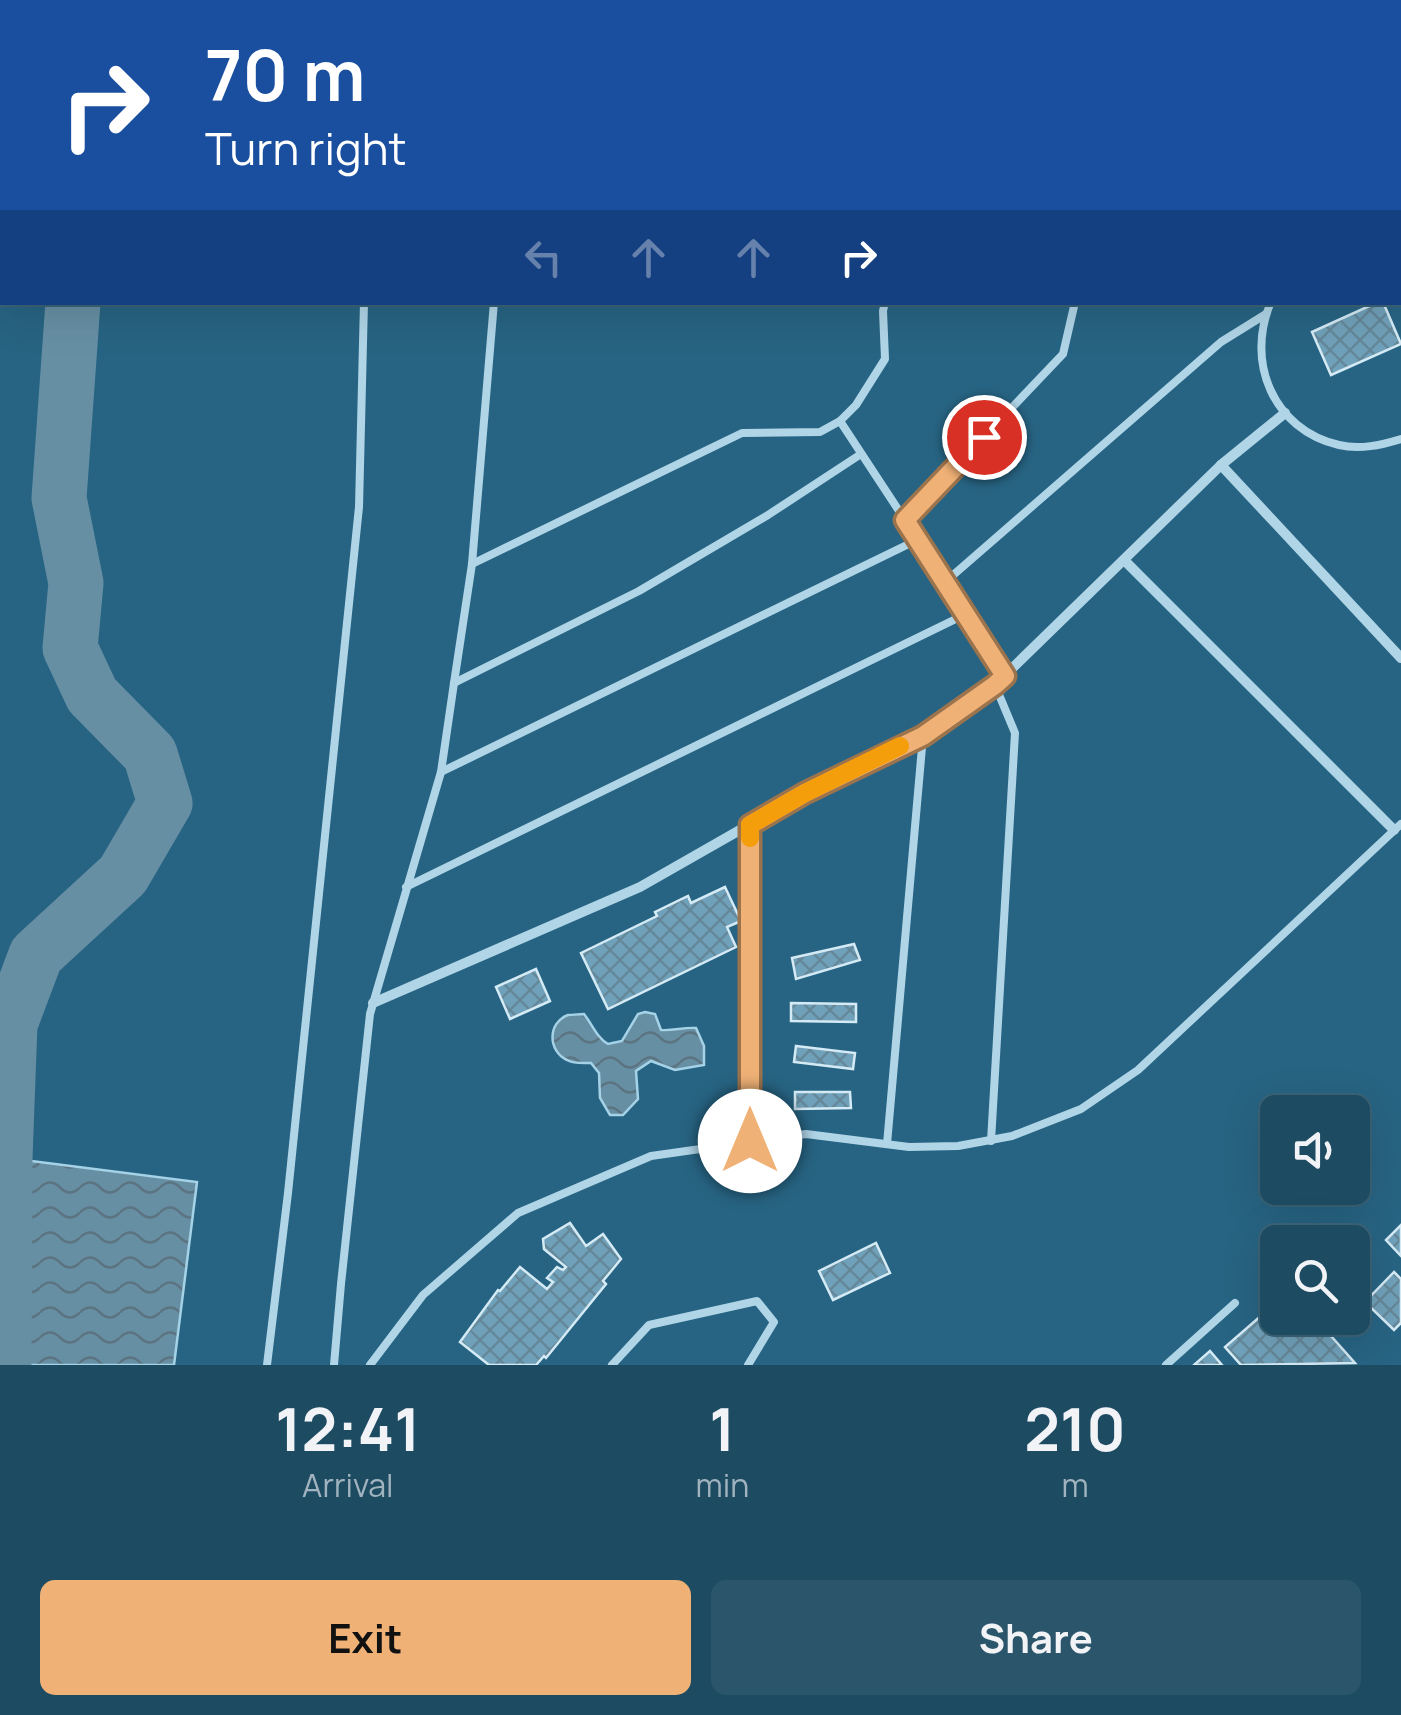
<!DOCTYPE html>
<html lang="en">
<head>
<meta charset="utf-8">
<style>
	:root { --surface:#1d4b62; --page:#2a556b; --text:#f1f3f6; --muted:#a0b3be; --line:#3b6377; --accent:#efb176 }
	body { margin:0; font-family:Manrope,sans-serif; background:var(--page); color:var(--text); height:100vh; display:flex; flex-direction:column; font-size:38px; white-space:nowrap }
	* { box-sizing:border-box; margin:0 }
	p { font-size:32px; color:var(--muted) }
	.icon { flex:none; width:55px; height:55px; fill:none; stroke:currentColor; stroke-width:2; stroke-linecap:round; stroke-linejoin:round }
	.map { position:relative; height:1365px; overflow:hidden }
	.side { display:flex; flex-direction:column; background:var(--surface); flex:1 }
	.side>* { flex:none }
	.guide { position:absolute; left:0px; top:0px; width:1402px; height:305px; box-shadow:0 10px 40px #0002,0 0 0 2px var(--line); background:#1a4fa0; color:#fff; overflow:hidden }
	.tools { position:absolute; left:1260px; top:1095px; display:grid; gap:20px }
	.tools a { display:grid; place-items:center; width:110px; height:110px; border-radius:15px; background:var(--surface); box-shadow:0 10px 40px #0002,0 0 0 2px var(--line); font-size:50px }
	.pin { position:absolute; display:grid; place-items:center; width:85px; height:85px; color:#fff; margin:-42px; border:5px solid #fff; border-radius:50%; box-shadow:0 2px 10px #0007 }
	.me { position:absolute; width:110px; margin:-55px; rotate:0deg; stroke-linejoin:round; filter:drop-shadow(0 0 8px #0008) }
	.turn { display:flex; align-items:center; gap:35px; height:210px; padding:0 40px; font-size:45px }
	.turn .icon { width:130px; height:130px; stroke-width:2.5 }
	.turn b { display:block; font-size:70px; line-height:85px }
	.lanes { display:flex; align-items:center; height:95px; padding:0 40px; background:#0003; justify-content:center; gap:50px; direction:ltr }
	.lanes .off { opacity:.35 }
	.eta { display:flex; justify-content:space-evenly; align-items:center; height:170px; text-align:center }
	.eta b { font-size:60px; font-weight:700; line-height:70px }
	.action { display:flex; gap:20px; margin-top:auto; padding:20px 40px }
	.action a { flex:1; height:115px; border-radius:15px; background:var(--accent); color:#111; font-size:40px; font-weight:700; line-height:115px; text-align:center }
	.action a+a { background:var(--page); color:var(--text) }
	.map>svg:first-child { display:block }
	.water { fill:url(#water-waves); stroke:#a5d2e7; stroke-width:2.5 }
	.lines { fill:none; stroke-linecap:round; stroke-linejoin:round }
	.river { stroke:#678fa4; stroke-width:55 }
	.building { fill:url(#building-cross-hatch); stroke:#d4eaf5; stroke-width:2.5 }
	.lane { stroke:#b0d5e7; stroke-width:8 }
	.street { stroke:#b0d5e7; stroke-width:10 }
	.route-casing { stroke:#9b734d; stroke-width:25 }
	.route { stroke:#efb176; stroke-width:18 }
	.slow { stroke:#f59e0b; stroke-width:18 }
</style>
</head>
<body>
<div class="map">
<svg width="1401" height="1365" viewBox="0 0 1401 1365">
	<defs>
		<pattern id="water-waves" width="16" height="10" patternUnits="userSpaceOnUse" patternTransform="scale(2.5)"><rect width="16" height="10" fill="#678fa4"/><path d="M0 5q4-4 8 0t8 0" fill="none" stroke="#5c7481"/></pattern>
		<pattern id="building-cross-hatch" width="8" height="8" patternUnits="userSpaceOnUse" patternTransform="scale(2.5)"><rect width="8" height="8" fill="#70a1ba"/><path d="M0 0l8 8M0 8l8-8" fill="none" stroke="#658899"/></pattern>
	</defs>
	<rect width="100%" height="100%" fill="#276483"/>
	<!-- water -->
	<g class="water">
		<path d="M645,1012L655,1014L661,1030C674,1031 683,1027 696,1028L704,1046V1065L675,1070L651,1061L636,1071L638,1099L623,1115H610L600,1098L599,1073L591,1063C582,1063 574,1064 567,1060C548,1051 547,1023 568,1015C569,1015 582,1014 584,1014C592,1024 597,1038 608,1044L622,1041L638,1014Z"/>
		<polygon points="0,1157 197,1182 174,1365 0,1365"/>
	</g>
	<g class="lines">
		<!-- river -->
		<g class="river">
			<polyline points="38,0 40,2"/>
			<polyline points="4,1365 5,1158 10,1024 36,955 123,875 165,803 150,754 92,695 70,648 76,583 59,498 73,302"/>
		</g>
	</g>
	<!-- building -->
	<g class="building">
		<polygon points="1378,302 1383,302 1401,344 1331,375 1312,332"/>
		<polygon points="725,887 741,921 727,927 736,947 608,1009 581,953 657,916 655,912 688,896 691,903"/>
		<polygon points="854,944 860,960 796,979 792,958"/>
		<polygon points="536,969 550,1001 510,1019 496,987"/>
		<polygon points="791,1003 856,1004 856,1022 791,1021"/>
		<polygon points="796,1046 855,1053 853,1069 794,1062"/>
		<polygon points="795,1092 850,1092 851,1108 795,1109"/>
		<polygon points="570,1223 586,1246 603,1234 621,1259 603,1281 606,1284 546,1358 544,1356 536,1365 489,1365 460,1342 498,1290 500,1291 520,1267 547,1289 553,1282 547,1278 557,1267 563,1270 566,1267 544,1249 543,1239"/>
		<polygon points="1401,1225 1401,1256 1386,1240"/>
		<polygon points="876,1243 890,1273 833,1300 819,1271"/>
		<polygon points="1394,1272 1401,1279 1401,1323 1394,1330 1365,1302"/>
		<polygon points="1263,1314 1280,1334 1295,1321 1292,1318 1315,1318 1355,1363 1241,1365 1225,1347"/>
		<polygon points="1210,1351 1222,1365 1194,1365"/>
	</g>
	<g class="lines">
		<!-- lane -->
		<g class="lane">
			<polyline points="331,0 332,2"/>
			<polyline points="465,0 466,2"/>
			<polyline points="1240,0 1243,2"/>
			<polyline points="1358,0 1360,2"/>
			<polyline points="643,2 653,0"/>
			<polyline points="784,2 784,0"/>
			<polyline points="959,2 959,0"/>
			<polyline points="1156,2 1162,0"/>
			<polyline points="1400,44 1401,45"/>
			<polyline points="1400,160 1401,161"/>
			<polyline points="1400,255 1401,256"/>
			<path d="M1271,302C1245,361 1273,430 1339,445C1360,450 1381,445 1401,439"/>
			<polyline points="840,421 905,520"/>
			<polyline points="472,564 742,433 820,432 840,421 856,405 885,359 883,311 885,302"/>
			<polyline points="944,583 1221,342 1266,314"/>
			<polyline points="1005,676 905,520 1063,354 1075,302"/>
			<polyline points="454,683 639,591 768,515 861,454"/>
			<polyline points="441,772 917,540"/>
			<polyline points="406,887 964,615"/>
			<polyline points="991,1141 1015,733 995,685"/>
			<polyline points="887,1144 923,736"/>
			<polyline points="267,1365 288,1193 359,507 364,302"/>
			<polyline points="334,1365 341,1284 370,1014 441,772 454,683 472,564 494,302"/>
			<polyline points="370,1365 423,1295 518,1213 651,1156 806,1134 909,1147 958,1146 1012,1136 1081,1109 1138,1070 1401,824"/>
			<polyline points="612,1365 649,1325 757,1301 774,1322 748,1365"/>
			<polyline points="1166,1365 1235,1303"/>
		</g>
		<!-- street -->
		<g class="street">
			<polyline points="1221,465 1401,658"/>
			<polyline points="1124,560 1394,830"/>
			<polyline points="750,825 750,1141"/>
			<polyline points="373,1003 640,887 805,793 923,736 995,685 1221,465 1285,413"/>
		</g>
	</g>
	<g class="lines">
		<!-- route casing -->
		<g class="route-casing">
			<polyline id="route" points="750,1141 750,825 805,793 923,736 995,685 1005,676 905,520 984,437"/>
		</g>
		<!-- route -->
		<use href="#route" class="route"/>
		<!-- slow -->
		<polyline class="slow" points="750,838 750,825 805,793 900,746"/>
	</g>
</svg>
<div class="tools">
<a><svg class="icon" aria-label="sound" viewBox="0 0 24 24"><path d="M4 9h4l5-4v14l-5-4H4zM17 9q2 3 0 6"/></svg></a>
<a><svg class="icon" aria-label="search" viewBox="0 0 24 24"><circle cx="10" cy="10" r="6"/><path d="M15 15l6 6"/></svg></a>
</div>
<div class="pin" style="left:984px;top:437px;background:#d93025"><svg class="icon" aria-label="arrive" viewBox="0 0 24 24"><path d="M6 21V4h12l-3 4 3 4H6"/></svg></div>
<svg class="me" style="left:750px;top:1141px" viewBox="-20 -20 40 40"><circle r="19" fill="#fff"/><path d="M0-13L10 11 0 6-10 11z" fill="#efb176"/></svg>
<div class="guide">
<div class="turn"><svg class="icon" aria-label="right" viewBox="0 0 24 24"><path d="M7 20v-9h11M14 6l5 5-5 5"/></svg><div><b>70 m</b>Turn right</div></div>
<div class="lanes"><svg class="icon off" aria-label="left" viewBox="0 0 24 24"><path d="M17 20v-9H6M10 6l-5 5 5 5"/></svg><svg class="icon off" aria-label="ahead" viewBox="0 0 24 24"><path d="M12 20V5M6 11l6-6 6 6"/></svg><svg class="icon off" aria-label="ahead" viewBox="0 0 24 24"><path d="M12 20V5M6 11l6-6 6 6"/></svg><svg class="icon" aria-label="right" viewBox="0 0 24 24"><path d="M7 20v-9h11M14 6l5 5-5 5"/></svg></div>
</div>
</div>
<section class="side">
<div class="eta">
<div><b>12:41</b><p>Arrival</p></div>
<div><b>1</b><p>min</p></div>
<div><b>210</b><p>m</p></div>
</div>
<div class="action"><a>Exit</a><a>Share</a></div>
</section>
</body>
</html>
